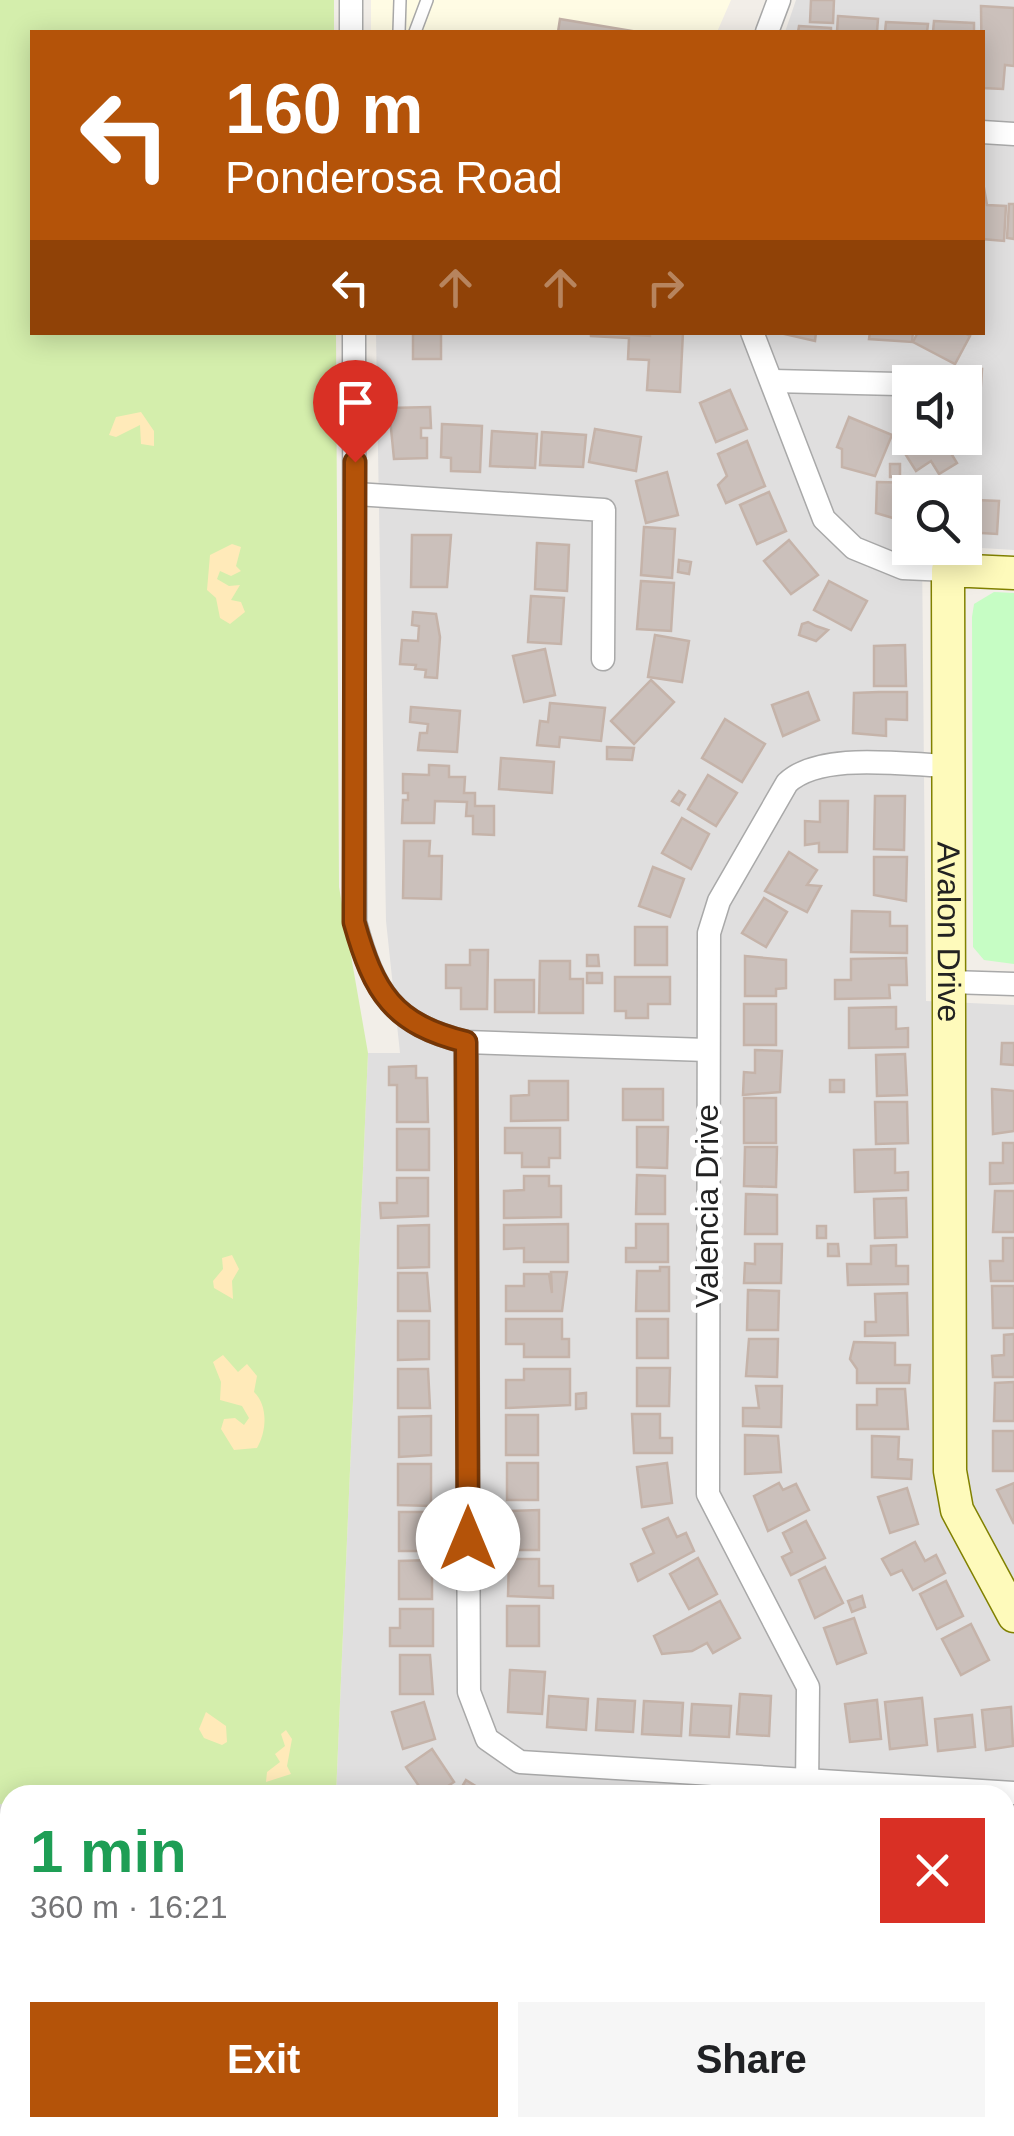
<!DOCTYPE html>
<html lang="en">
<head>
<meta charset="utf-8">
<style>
	:root { --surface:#fff; --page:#f6f6f6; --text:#202124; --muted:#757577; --accent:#b45309 }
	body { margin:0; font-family:Arial,sans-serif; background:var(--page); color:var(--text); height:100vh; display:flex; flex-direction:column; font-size:38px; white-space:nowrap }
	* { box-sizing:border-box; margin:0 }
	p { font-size:32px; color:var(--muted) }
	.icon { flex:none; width:55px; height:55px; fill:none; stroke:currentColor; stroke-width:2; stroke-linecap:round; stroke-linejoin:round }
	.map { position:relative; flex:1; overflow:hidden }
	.drawer { position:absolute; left:0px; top:1785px; width:1015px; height:352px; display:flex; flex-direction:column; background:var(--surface); border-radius:30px 30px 0 0; box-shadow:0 5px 25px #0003 }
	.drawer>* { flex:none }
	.banner { position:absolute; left:30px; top:30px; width:955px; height:305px; border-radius:0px; box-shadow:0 5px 25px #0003; background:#b45309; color:#fff; overflow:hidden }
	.controls { position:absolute; left:892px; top:365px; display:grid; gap:20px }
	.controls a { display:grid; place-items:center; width:90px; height:90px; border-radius:0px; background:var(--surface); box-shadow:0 5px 25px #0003; font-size:50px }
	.pin { position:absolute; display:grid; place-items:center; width:85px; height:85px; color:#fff; margin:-102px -42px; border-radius:50% 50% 50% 0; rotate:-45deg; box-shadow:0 0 10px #0007 }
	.pin .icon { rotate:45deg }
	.me { position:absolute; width:110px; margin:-55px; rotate:0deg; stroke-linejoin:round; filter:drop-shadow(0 0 8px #0008) }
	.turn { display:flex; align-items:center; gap:35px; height:210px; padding:0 30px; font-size:45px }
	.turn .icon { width:130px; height:130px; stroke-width:2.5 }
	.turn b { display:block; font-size:70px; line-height:85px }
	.lanes { display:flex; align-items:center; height:95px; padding:0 30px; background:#0003; justify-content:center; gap:50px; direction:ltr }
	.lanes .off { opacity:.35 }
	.round { display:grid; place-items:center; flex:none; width:105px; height:105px; border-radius:0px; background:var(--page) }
	.headline { display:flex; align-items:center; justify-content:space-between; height:170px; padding:0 30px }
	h1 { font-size:60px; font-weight:700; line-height:75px; color:#1e9e55 }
	.button { display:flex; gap:20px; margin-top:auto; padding:20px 30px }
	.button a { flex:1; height:115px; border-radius:0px; background:var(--accent); color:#fff; font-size:40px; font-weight:700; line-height:115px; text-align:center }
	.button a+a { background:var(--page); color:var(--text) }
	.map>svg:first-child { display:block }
	.residential { fill:#e0dfdf; fill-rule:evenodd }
	.education { fill:#fffce4 }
	.grass { fill:#d4eeac }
	.sand { fill:#ffeab9 }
	.park { fill:#c6fdc4 }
	.building { fill:#cbc0bb; stroke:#c5b3a9; stroke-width:2.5 }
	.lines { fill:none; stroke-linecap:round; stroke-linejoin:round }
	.lane-casing { stroke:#a9a9a9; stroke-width:14 }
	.street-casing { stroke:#a9a9a9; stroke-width:25 }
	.secondary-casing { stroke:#818100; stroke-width:35 }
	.lane { stroke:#fff; stroke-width:11 }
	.street { stroke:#fff; stroke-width:22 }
	.secondary { stroke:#fefabb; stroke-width:32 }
	.route-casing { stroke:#753606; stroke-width:25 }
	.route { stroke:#b45309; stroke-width:18 }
	.labels { text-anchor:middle; stroke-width:10; stroke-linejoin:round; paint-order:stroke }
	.street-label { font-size:32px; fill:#222; stroke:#fff }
</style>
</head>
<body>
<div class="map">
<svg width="1014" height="2136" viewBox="0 0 1014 2136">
	<rect width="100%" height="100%" fill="#f2eee8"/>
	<!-- residential -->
	<path class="residential" d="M796,0H1014V550L965,547V492H910V548H922L926,1001L1014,1005V2136H0V1804L10,1806V2128H1005V1795H336L368,1053H400L386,921L376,333L982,332V32H785ZM910,382H965V438H910Z"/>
	<!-- education -->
	<polygon class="education" points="371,0 731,0 717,32 371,32"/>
	<!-- grass -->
	<polygon class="grass" points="0,0 334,0 334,32 32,32 32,332 336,333 339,887 368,1053 336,1795 10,1795 10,1806 0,1804"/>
	<!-- sand -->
	<g class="sand">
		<polygon points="141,412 154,431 154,446 141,444 140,425 116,437 109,435 116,417"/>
		<polygon points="232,544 241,547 236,566 241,571 231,576 220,571 217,579 229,586 240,585 231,600 241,602 245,612 230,624 220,618 216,598 207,590 210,555"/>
		<polygon points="232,1255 239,1269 232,1281 233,1299 214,1288 213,1281 223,1269 222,1258"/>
		<path d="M223,1355L238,1372L247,1364L257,1376L254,1392C268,1405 267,1431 257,1448L234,1450L221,1429L224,1419L235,1418L244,1425L249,1418L242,1406L220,1400L221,1382L213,1362Z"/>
		<polygon points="206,1712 226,1726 227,1742 222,1745 204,1738 199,1729"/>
		<polygon points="286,1730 292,1739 287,1766 291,1774 266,1782 267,1772 280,1762 275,1754 285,1746 281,1734"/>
	</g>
	<!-- park -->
	<polygon class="park" points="994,592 1014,593 1014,964 984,960 973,947 972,617 974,604"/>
	<!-- building -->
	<g class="building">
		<polygon points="811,0 834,0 833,23 810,22"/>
		<polygon points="981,6 1014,8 1014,66 1005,65 1003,89 982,88"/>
		<polygon points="838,16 878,19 877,32 837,32"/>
		<polygon points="560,19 638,32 558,32"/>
		<polygon points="934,21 974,23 974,32 933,32"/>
		<polygon points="886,22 928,24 927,32 885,32"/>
		<polygon points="799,26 831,28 831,32 798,32"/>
		<polygon points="982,177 987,205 1006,206 1004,241 982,239"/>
		<polygon points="1009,204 1014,204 1014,239 1007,238"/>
		<polygon points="441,332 441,359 413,359 413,334"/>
		<polygon points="591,332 650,336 650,332 683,332 680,392 647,390 649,360 628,359 629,338 591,336"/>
		<polygon points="816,332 815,341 784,334 785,332"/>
		<polygon points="870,332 913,332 912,342 869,339"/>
		<polygon points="918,332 963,332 970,336 955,364 913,342"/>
		<polygon points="951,367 982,369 979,415 965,415 965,382 950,382"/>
		<polygon points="730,390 747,429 716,442 700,403"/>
		<polygon points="430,407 431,428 421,428 421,438 427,438 427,458 394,459 389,408"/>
		<polygon points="849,417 892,435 875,476 842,467 842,449 837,447"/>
		<polygon points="442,424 482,426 480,472 451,471 451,458 441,457"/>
		<polygon points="595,429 641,437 636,471 589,462"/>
		<polygon points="492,431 537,434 535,468 490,466"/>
		<polygon points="542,432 586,435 583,467 540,465"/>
		<polygon points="910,436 958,438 961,443 949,450 957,463 939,474 931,461 916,471 904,452 911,448 905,438"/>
		<polygon points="747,441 765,486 726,503 718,485 727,476 718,454"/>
		<rect x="890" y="464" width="10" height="13"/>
		<polygon points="667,472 678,515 646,523 636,481"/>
		<polygon points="877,482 919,483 918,492 910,492 910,523 876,513"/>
		<polygon points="769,492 786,531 757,544 740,505"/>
		<polygon points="965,493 977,494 976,500 999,501 997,534 965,532"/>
		<polygon points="644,527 675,529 672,578 641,575"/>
		<polygon points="412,535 451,535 447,587 411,587"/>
		<polygon points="789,540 818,575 791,594 764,561"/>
		<polygon points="537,543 569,545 567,591 535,589"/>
		<polygon points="679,560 691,562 689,574 678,572"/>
		<polygon points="641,581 674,583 671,631 637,629"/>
		<polygon points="829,581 867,601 851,630 814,610"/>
		<polygon points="531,596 564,598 561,644 528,642"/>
		<polygon points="413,612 436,614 440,637 437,678 425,677 426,670 415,669 416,665 400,664 402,640 418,641 419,626 412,625"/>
		<polygon points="808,622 816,626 828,630 816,641 799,635 802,624"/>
		<polygon points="655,635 689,641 682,682 648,677"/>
		<polygon points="905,645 906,686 874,686 874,646"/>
		<polygon points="545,649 555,695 524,702 513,656"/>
		<polygon points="651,680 674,702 634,744 611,721"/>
		<polygon points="808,692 819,720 783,736 772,705"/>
		<polygon points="879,692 907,692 907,720 886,719 886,736 853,733 854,693"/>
		<polygon points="550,703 605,708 601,741 560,737 559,747 537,745 540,721 548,722"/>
		<polygon points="411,707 460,711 457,752 418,750 420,733 427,733 428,724 410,722"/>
		<polygon points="725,719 765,744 742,782 702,758"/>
		<polygon points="607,747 634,748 632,760 607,759"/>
		<polygon points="501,758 554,762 552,793 499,789"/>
		<polygon points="429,765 449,766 449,777 465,777 464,793 475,793 475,806 494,806 494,835 473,834 473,816 466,816 467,802 435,801 434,823 402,823 403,800 408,800 408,793 403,793 403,774 429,775"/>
		<polygon points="708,775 737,793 716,826 688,809"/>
		<polygon points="679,791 685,795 679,805 672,801"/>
		<polygon points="875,796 905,796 904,850 874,849"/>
		<polygon points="820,801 848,801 847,852 819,852 819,843 805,845 805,821 820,822"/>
		<polygon points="682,818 709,834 691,869 662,853"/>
		<polygon points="404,841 430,841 429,856 442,856 441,899 403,898"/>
		<polygon points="789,852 817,870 807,885 821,886 807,912 765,891"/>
		<polygon points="874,857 907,857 906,901 874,895"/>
		<polygon points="653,867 684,879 670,917 639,906"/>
		<polygon points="764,898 787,912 766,947 742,933"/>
		<polygon points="852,911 890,912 890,926 907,926 907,953 851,952"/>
		<rect x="635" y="927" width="32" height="38"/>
		<polygon points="470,950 488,950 487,1009 461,1009 461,988 446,988 446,965 470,965"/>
		<polygon points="587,955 598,955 599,966 587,966"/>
		<polygon points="745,956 786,960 786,988 776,989 776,996 745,996"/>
		<polygon points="906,958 907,985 889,985 890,998 835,999 835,980 851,980 851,959"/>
		<polygon points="540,961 570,961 570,979 583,979 583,1013 539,1013"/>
		<rect x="587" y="973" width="15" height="10"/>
		<polygon points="615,977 670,977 670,1004 648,1004 648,1018 626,1018 626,1011 615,1011"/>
		<rect x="495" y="980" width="39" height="32"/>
		<rect x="744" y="1004" width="32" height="41"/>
		<polygon points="896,1007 896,1029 908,1028 908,1047 849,1048 849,1008"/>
		<polygon points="1002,1043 1014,1043 1014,1065 1001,1064"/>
		<polygon points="755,1050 782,1051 780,1092 743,1095 744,1072 755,1073"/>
		<polygon points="905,1054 907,1095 877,1096 876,1055"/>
		<polygon points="416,1066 416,1078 427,1078 428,1122 397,1122 397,1085 389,1085 389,1067"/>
		<rect x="830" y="1080" width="14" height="12"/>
		<polygon points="529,1081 568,1081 568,1120 511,1121 511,1096 529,1095"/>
		<rect x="623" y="1089" width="40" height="31"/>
		<polygon points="992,1089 1014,1091 1014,1131 993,1134"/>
		<rect x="744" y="1098" width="32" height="45"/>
		<polygon points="875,1102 907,1102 908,1143 876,1144"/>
		<polygon points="637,1127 668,1127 667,1168 637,1167"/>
		<polygon points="505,1128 560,1128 560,1158 549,1158 549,1167 522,1167 522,1153 505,1153"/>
		<rect x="397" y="1129" width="32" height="41"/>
		<polygon points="1003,1143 1014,1143 1014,1183 990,1184 990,1163 1003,1163"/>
		<polygon points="745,1147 777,1147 776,1187 744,1186"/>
		<polygon points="895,1149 895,1173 908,1172 908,1190 855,1192 854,1150"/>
		<polygon points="637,1175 665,1176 665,1214 636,1214"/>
		<polygon points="524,1176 549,1176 549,1186 561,1186 561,1217 504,1218 504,1191 524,1190"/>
		<polygon points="397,1178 428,1178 428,1216 381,1218 380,1203 397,1203"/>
		<polygon points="995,1191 1014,1191 1014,1232 993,1232"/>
		<polygon points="746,1194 777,1195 777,1234 745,1234"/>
		<polygon points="906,1198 907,1237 875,1238 874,1199"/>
		<polygon points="568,1224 568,1262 524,1262 524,1248 504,1249 504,1225"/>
		<polygon points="636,1224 668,1224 668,1262 626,1262 626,1248 636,1248"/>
		<polygon points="429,1225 429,1267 398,1268 398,1226"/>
		<rect x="817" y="1226" width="9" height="12"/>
		<polygon points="1003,1238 1014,1238 1014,1281 991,1281 990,1261 1003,1261"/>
		<polygon points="755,1244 782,1244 781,1283 744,1283 745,1263 755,1264"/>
		<polygon points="828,1244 838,1244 839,1256 828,1256"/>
		<polygon points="896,1245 896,1266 908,1266 908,1284 848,1285 847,1264 871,1264 871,1246"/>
		<polygon points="660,1267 669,1267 669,1311 636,1311 637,1271 660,1271"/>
		<polygon points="551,1272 567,1272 562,1311 506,1311 506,1286 524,1286 524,1274 549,1274 552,1293"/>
		<polygon points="398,1273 427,1273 430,1311 398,1311"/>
		<polygon points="992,1286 1014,1286 1014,1328 993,1328"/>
		<polygon points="748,1290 779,1291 778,1330 747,1330"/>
		<polygon points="907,1293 908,1335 865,1336 865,1322 876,1322 875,1294"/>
		<polygon points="506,1319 562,1319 562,1339 569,1339 569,1357 524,1357 524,1344 506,1344"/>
		<rect x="637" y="1319" width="31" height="39"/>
		<polygon points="398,1321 429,1321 429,1359 398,1360"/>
		<polygon points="1014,1334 1014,1377 993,1377 992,1356 1004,1355 1004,1335"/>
		<polygon points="749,1339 778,1339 777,1377 746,1376"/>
		<polygon points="854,1342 895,1343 895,1365 910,1365 909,1383 857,1383 857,1369 850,1359"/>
		<polygon points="637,1368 670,1368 669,1406 637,1406"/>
		<polygon points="398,1369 428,1369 430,1408 398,1408"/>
		<polygon points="524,1369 570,1369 570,1405 506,1408 506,1380 524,1380"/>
		<polygon points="1014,1382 1014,1421 994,1421 995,1383"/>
		<polygon points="756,1386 782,1386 781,1427 743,1426 743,1408 759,1408"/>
		<polygon points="877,1389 905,1389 908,1429 857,1429 857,1405 877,1405"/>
		<polygon points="586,1393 586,1408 576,1409 576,1394"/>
		<polygon points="632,1414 660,1414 660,1438 672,1438 672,1453 634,1453"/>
		<rect x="506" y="1415" width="32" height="40"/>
		<polygon points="431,1416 431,1455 399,1457 399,1417"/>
		<rect x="993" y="1431" width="21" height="40"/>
		<polygon points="745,1435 778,1436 781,1472 745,1474"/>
		<polygon points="872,1436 899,1437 898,1459 912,1460 911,1479 872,1477"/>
		<rect x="507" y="1463" width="31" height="37"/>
		<polygon points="667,1463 672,1503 642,1507 637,1467"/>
		<polygon points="398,1464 431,1464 431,1506 398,1505"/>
		<polygon points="779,1483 783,1490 796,1484 809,1510 768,1531 754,1496"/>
		<polygon points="1014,1483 1014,1524 997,1490"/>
		<polygon points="907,1488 918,1524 890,1533 878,1497"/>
		<polygon points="539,1510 539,1550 507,1550 509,1511"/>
		<polygon points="399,1512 429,1512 432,1551 399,1551"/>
		<polygon points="668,1518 677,1537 686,1533 694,1551 638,1581 631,1564 654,1553 643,1529"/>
		<polygon points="806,1521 825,1558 791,1575 782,1557 792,1552 783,1533"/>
		<polygon points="915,1542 925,1561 936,1555 945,1573 913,1590 902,1570 891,1575 882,1559"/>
		<polygon points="698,1558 717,1594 689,1609 670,1574"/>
		<polygon points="509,1559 539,1559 539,1586 553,1586 553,1598 508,1596"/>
		<polygon points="432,1560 432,1599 399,1599 399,1561"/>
		<polygon points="825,1567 843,1603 815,1618 799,1580"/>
		<polygon points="946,1581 963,1616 937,1629 920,1594"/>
		<polygon points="862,1596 865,1607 852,1612 848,1601"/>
		<polygon points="720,1601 740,1638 713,1653 707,1643 692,1651 662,1654 654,1636"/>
		<rect x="507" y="1606" width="32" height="40"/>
		<polygon points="400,1609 433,1609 433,1646 390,1646 390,1628 400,1628"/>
		<polygon points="854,1618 866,1653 837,1664 824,1628"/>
		<polygon points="971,1624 989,1660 961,1675 942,1639"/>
		<polygon points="400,1655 430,1655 433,1694 400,1694"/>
		<polygon points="510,1670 545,1672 542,1714 508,1712"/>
		<polygon points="740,1694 771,1696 769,1736 737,1734"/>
		<polygon points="549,1696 588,1699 586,1730 547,1727"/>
		<polygon points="922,1698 927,1745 890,1749 885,1702"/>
		<polygon points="598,1699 635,1701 633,1732 596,1730"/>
		<polygon points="877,1700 881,1739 850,1742 845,1704"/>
		<polygon points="644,1701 683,1703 681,1736 642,1734"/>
		<polygon points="424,1702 435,1739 403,1749 392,1712"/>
		<polygon points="692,1704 731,1706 729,1737 690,1735"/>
		<polygon points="1011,1707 1013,1746 986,1750 982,1710"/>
		<polygon points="972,1715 975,1747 938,1751 935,1719"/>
		<polygon points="432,1749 454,1782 435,1795 425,1795 406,1767"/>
		<polygon points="466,1780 490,1795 457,1795"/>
		<polygon points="1005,1831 1014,1835 1014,1874 1005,1874"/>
		<polygon points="0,1842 10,1844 5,1899 0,1898"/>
		<polygon points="5,1987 10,1988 10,2028 0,2026"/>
		<polygon points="0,2033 10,2035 10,2076 0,2074"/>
		<polygon points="0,2095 10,2096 10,2128 26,2128 24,2136 0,2133"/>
		<polygon points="106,2128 160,2128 159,2136 108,2136"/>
		<polygon points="198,2128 205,2128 238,2135 196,2136"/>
		<polygon points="350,2128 374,2128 373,2135 349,2134"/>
		<polygon points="456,2128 494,2128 497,2136 455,2136"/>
		<polygon points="576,2128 618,2128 617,2136 592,2136 593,2132"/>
		<polygon points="720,2128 751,2128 750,2136 719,2136"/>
		<polygon points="825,2128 858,2128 857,2136 824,2135"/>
		<polygon points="952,2128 992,2128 991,2136 951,2136"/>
	</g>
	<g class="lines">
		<!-- lane casing -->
		<g class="lane-casing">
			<g id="lane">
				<polyline points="399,32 400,0"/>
				<polyline points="415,32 427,0"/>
			</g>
		</g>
		<!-- street casing -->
		<g class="street-casing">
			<g id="street">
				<polyline points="351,0 351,32"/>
				<polyline points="767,32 779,0"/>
				<polyline points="982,132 1014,134"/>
				<path d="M354,332L355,922C374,993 393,1024 466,1042L707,1050"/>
				<polyline points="752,332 824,519 854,548 903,568 948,570"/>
				<polyline points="773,381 898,384"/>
				<polyline points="356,494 604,510 603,659"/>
				<polyline points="950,982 1014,984"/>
				<polyline points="466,1042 469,1692 487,1739 520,1762 1014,1793"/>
				<path d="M807,1791L808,1687L708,1494L709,933L719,901L787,783C821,751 905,765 951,766"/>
				<polyline points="0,1937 10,1939"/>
				<polyline points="65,2136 66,2128"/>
				<polyline points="291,2136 292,2128"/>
				<polyline points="537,2136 538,2128"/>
				<polyline points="786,2136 787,2128"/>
			</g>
		</g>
		<!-- secondary casing -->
		<g class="secondary-casing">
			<g id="secondary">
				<path id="s1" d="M1014,573L948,570L950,1471L957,1510L1014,1616"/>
			</g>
		</g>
		<!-- lane -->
		<use href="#lane" class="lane"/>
		<!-- street -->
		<use href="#street" class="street"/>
		<!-- secondary -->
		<use href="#secondary" class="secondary"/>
	</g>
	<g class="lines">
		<!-- route casing -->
		<g class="route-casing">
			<path id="route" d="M355,462L354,922C374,993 393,1024 466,1042L468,1539"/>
		</g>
		<!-- route -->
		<use href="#route" class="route"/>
	</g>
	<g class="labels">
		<!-- street labels -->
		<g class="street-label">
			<text dy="11" stroke="none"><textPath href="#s1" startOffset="428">Avalon Drive</textPath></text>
			<text transform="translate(707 1206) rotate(-90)" y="11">Valencia Drive</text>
		</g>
	</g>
</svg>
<div class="controls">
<a><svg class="icon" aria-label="sound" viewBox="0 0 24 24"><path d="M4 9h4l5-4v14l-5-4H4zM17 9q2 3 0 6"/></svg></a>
<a><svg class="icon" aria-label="search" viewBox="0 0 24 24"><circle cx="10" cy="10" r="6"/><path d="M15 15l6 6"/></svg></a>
</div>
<div class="pin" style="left:355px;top:462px;background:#d93025"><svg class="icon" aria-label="arrive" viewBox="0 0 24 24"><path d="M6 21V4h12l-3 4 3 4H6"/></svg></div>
<svg class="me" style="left:468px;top:1539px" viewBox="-20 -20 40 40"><circle r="19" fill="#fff"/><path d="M0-13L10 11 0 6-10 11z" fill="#b45309"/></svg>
<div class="banner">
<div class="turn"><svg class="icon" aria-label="left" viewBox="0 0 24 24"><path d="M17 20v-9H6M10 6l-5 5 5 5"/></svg><div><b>160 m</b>Ponderosa Road</div></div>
<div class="lanes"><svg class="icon" aria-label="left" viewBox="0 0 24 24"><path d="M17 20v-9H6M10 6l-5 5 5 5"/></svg><svg class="icon off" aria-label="ahead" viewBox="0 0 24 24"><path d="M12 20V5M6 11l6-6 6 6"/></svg><svg class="icon off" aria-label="ahead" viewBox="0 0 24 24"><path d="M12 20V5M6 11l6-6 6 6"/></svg><svg class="icon off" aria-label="right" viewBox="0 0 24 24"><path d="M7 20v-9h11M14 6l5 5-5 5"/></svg></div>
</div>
<section class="drawer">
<div class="headline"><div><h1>1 min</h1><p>360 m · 16:21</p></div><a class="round" style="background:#d93025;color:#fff"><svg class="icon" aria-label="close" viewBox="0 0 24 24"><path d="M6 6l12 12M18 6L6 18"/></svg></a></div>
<div class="button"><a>Exit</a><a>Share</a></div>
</section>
</div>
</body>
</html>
